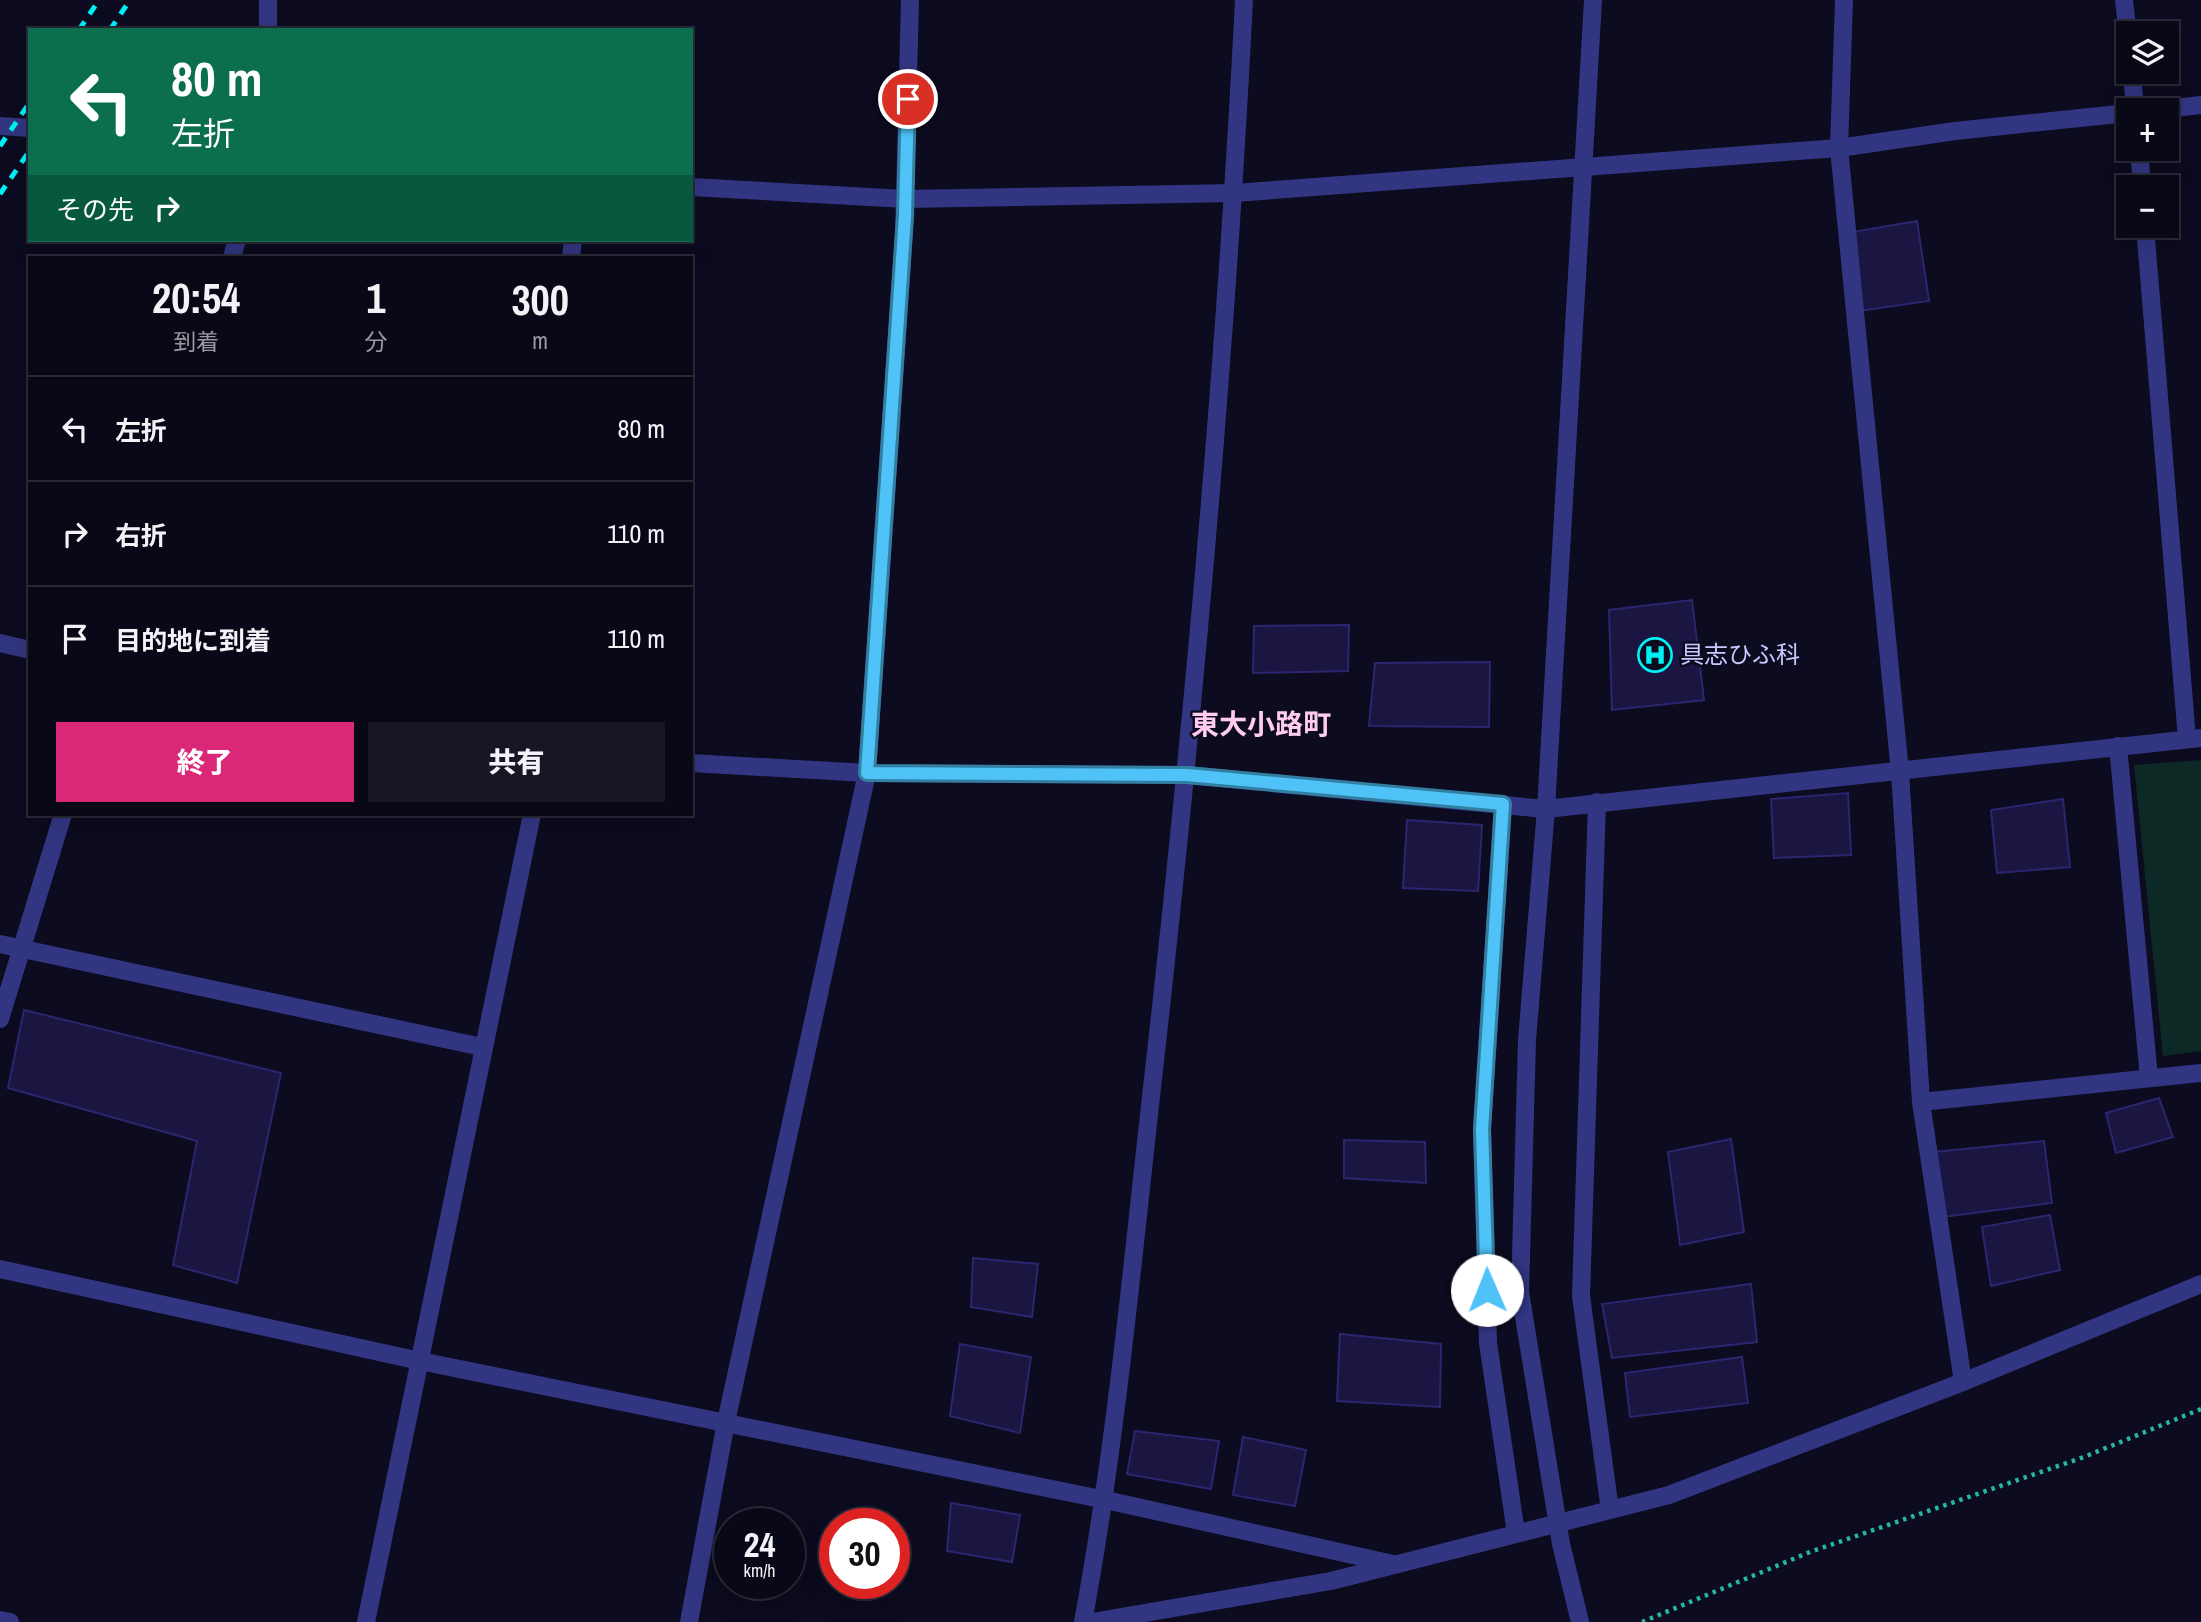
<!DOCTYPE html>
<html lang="ja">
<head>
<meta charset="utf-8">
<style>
	:root { --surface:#090817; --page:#171624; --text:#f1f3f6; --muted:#999aa1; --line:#292936; --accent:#db2777 }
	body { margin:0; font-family:"Archivo Narrow","Noto Sans JP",sans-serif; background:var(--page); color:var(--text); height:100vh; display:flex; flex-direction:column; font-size:26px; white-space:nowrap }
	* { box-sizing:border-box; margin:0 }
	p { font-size:23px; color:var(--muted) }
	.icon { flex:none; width:38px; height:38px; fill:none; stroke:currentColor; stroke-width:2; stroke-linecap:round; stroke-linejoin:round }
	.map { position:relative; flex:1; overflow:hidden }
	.side { position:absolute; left:28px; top:256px; width:665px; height:560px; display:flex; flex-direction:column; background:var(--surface); border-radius:0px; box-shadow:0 7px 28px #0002,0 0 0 2px var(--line) }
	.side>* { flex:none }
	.guide { position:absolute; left:28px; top:28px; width:665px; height:214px; border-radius:0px; box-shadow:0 7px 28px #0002,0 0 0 2px var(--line); background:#0b6e4f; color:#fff; overflow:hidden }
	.controls { position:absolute; left:2116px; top:21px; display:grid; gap:14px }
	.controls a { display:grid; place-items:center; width:63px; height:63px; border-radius:0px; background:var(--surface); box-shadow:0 7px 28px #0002,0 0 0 2px var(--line); font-size:35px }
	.speed { position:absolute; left:714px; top:1508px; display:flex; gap:14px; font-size:35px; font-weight:700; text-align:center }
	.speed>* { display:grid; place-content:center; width:91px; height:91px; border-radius:50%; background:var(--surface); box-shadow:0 7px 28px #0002,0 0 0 2px var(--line); line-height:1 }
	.speed small { font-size:18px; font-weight:400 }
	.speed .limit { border:10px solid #d22; background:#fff; color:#111 }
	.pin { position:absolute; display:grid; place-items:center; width:60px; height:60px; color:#fff; margin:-30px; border:4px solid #fff; border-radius:50%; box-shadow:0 2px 7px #0007 }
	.me { position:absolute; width:77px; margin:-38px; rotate:359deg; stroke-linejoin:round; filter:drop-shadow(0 0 5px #0008) }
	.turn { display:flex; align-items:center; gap:24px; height:147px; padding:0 28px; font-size:32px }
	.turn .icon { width:91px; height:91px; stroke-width:2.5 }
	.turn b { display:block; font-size:49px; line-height:60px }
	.then { display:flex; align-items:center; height:66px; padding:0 28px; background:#0003; gap:14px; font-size:26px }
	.eta { display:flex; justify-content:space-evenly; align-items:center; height:119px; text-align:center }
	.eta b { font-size:42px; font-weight:800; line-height:49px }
	.button { display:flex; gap:14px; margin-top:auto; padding:14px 28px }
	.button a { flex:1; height:80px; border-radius:0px; background:var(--accent); color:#fff; font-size:28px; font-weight:800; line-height:80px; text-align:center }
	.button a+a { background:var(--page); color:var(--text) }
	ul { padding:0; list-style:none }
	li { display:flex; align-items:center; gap:21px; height:105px; padding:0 28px; border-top:2px solid var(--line) }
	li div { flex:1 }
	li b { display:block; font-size:26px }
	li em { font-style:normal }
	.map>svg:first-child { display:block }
	.green { fill:#0d2926 }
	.building { fill:#1a1541; stroke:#2d256f; stroke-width:2 }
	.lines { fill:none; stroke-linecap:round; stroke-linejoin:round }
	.path { stroke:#24b8a2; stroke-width:4.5; stroke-dasharray:3.5 5; stroke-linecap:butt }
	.minor { stroke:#323682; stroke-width:18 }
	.rail { stroke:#00f1f4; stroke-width:5; stroke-dasharray:10 9; stroke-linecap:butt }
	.minor-bridge { stroke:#323682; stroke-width:18 }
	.route-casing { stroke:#337fa1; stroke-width:18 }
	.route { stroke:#4fc3f7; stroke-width:12 }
	.labels { text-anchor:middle; stroke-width:5; stroke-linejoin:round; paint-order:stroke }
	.poi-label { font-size:24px; fill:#cac9ff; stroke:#0c0b1f; text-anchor:start }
	.quarter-label { font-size:28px; font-weight:bold; fill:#ffcbf1; stroke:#0c0b1f }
</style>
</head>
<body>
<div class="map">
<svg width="2201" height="1622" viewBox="0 0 2201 1622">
	<rect width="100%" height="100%" fill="#0c0b1f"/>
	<!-- green -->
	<polygon class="green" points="2201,760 2201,1051 2163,1056 2134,765"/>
	<!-- building -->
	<g class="building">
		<polygon points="1917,221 1929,301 1858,311 1853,232"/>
		<polygon points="1692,600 1704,700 1612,710 1609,610"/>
		<polygon points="1349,625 1348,671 1253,673 1254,626"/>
		<polygon points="1490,662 1489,727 1369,726 1375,663"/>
		<polygon points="1848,793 1851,855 1774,858 1771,799"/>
		<polygon points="2063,799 2070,867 1997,873 1991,810"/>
		<polygon points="1407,820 1482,825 1478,891 1403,888"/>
		<polygon points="24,1010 281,1073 237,1283 173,1265 197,1141 8,1088"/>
		<polygon points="2159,1098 2173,1137 2116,1153 2106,1113"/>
		<polygon points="1731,1139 1744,1232 1680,1245 1668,1152"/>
		<polygon points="1344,1140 1425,1142 1426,1183 1344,1178"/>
		<polygon points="2044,1141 2052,1203 1943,1217 1934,1152"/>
		<polygon points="2050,1215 2060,1270 1991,1286 1982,1227"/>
		<polygon points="973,1258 1038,1264 1032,1317 971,1307"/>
		<polygon points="1751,1284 1757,1342 1612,1358 1602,1304"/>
		<polygon points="1340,1334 1441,1344 1440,1407 1337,1401"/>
		<polygon points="960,1344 1031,1357 1020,1433 950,1416"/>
		<polygon points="1742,1357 1748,1403 1630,1417 1625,1373"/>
		<polygon points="1135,1431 1219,1441 1211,1489 1127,1474"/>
		<polygon points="1243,1437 1306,1450 1295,1506 1233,1495"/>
		<polygon points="951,1503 1020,1515 1012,1562 947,1551"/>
	</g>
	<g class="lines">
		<!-- path -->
		<polyline class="path" points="1642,1622 1810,1552 2084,1457 2201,1409"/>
		<!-- minor -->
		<g class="minor">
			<polyline points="1844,0 1839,148 1900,772 1921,1102 1963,1382"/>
			<polyline points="2124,0 2128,36"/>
			<polyline points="268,30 268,0"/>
			<polyline points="2132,72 2135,110"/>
			<polyline points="2157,110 2201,105"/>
			<polyline points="0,126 30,128"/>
			<polyline points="2139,149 2142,187"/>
			<polyline points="691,187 905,199 1234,193 1839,148 1955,131 2128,113"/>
			<polyline points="2145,226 2187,739"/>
			<polyline points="232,257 237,240"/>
			<polyline points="571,257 573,240"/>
			<polyline points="0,643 30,650"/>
			<polyline points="2118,746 2149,1078"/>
			<polyline points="691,763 867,773 1187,775 1546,809 2201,738"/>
			<polyline points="1597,802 1581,1296 1610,1510"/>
			<polyline points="1503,804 1482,1129 1488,1343 1516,1533"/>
			<polyline points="0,944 482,1047"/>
			<polyline points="0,1019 63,814"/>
			<polyline points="1527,1040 1546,809 1593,0"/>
			<polyline points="1921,1102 2201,1073"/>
			<polyline points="0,1269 420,1361 1106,1500 1393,1564"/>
			<polyline points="0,1620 10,1622"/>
			<polyline points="366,1622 532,814"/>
			<polyline points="689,1622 726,1422 867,773 904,233 910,0"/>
			<path d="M1083,1622C1117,1439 1133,1254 1154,1070C1194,714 1226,357 1244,0"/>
			<polyline points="1092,1622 1331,1581 1669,1495 1963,1382 2201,1284"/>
		</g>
		<!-- rail -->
		<g class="rail">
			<polyline points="79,30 99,0"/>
			<polyline points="110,30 130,0"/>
			<polyline points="0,146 30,102"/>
			<polyline points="0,194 30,150"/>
		</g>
		<!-- minor-bridge -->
		<polyline class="minor-bridge" points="1527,1040 1520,1292 1561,1544 1580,1622"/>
	</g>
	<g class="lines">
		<!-- route casing -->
		<g class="route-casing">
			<polyline id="route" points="908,99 905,216 867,773 1187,775 1503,804 1482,1129 1487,1290"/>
		</g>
		<!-- route -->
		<use href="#route" class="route"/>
	</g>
	<!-- icons -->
	<defs>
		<g id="hospital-ring" transform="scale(1.75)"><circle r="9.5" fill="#0c0b1f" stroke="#00f1f4" stroke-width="1.5"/><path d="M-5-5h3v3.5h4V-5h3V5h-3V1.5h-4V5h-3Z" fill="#00f1f4"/></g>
	</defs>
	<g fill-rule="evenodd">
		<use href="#hospital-ring" x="1655" y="655"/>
	</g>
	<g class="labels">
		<!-- poi labels -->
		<g class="poi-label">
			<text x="1680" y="663">具志ひふ科</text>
		</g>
		<!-- quarter labels -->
		<g class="quarter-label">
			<text x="1261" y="734">東大小路町</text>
		</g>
	</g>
</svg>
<div class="controls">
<a><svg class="icon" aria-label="layers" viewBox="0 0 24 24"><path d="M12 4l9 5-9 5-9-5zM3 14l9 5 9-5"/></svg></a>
<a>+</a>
<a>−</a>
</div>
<div class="speed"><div>24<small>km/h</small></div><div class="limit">30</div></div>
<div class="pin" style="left:908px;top:99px;background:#d93025"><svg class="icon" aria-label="arrive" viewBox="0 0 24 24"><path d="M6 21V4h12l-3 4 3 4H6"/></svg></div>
<svg class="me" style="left:1487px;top:1290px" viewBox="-20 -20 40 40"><circle r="19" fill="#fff"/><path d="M0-13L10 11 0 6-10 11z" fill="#4fc3f7"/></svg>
<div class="guide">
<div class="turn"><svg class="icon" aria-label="left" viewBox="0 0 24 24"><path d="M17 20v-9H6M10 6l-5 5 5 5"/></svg><div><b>80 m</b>左折</div></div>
<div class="then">その先<svg class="icon" aria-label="right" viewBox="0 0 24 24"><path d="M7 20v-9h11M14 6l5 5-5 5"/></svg></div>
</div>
<section class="side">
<div class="eta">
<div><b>20:54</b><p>到着</p></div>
<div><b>1</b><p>分</p></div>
<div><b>300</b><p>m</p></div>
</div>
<ul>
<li><svg class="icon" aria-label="left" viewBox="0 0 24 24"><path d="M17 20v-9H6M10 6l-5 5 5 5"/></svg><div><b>左折</b></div><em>80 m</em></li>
<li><svg class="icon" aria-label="right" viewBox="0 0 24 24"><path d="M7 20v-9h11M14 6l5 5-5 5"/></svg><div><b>右折</b></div><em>110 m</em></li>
<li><svg class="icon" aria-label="arrive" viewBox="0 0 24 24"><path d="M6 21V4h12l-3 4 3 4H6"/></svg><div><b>目的地に到着</b></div><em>110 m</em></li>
</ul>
<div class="button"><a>終了</a><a>共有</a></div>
</section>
</div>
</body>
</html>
